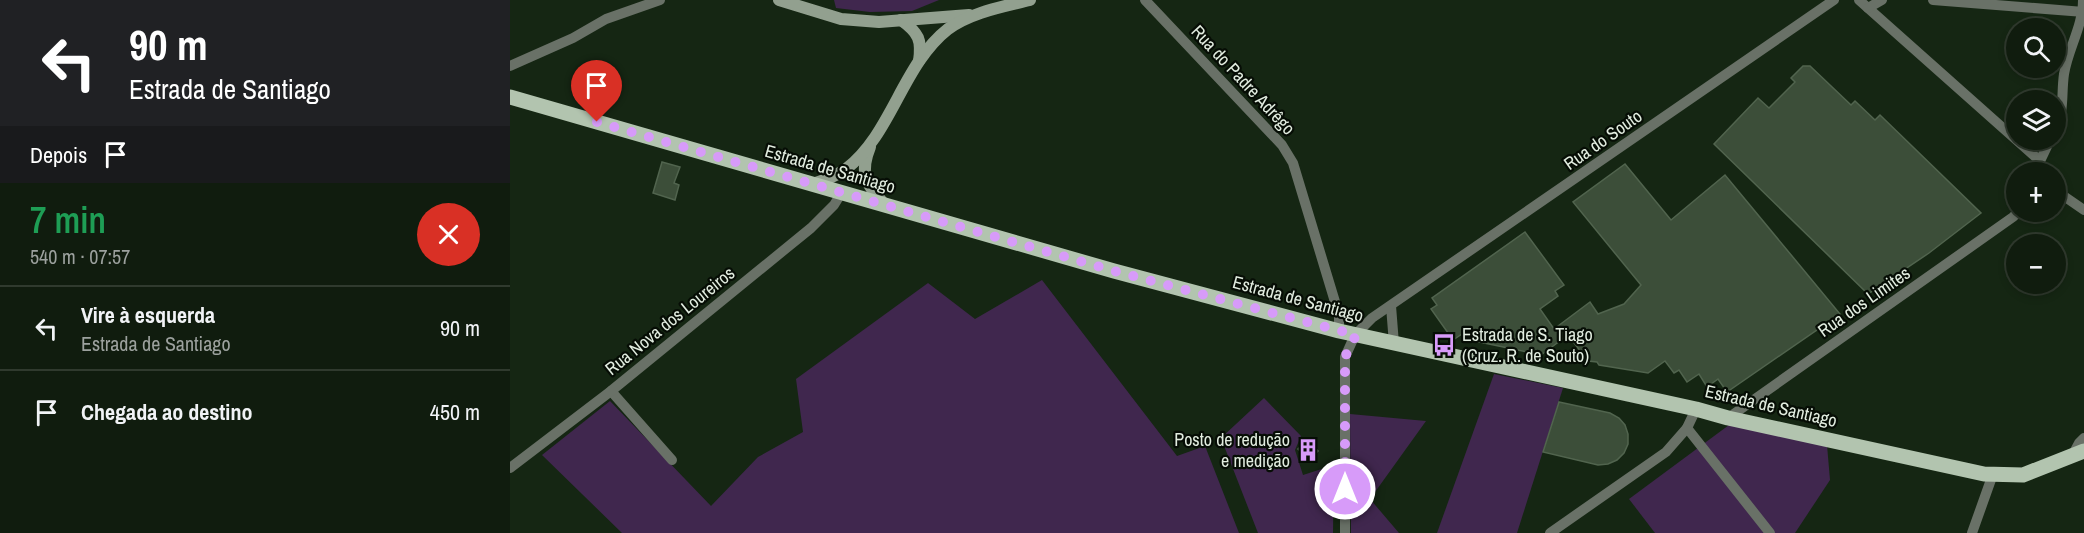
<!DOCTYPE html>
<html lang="pt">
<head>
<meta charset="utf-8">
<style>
	:root { --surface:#101c0e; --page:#192517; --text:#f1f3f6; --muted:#9ca19e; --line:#303a2e }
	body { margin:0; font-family:"Archivo Narrow",sans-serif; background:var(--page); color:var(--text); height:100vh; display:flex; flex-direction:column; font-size:22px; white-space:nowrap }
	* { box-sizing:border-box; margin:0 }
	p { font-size:20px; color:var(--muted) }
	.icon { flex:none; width:33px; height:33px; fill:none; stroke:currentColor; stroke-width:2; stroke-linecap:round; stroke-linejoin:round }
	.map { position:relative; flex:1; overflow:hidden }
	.details { display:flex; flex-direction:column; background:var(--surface); width:510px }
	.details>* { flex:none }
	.guide { background:#202124; color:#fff; overflow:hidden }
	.tools { position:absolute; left:1496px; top:18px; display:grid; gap:12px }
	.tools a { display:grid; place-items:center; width:60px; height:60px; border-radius:50%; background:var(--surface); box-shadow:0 3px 9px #0003,0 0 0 2px var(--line); font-size:30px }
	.pin { position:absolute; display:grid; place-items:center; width:51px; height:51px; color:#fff; margin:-62px -26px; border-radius:50% 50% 50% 0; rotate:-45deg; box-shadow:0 0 6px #0007 }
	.pin .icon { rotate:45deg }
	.me { position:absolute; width:66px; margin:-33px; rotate:0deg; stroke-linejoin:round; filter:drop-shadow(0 0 4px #0008) }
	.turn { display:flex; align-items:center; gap:21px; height:126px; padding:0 30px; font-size:27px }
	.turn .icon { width:78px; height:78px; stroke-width:2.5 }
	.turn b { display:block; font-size:42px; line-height:51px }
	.then { display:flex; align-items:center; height:57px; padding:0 30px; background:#0003; gap:12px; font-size:22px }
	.round { display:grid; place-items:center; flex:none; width:63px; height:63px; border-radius:32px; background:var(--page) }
	.headline { display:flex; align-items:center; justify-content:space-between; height:102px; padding:0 30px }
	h1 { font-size:36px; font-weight:600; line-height:45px; color:#1e9e55 }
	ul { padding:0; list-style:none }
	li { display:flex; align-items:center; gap:18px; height:84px; padding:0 30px; border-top:2px solid var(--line) }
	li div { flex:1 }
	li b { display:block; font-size:22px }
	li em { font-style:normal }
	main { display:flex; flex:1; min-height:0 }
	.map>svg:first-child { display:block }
	.green { fill:#40274e }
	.building { fill:#3c4e39; stroke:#51644e; stroke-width:1.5 }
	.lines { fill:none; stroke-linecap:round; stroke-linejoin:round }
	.street { stroke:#697167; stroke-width:10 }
	.secondary { stroke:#92a08f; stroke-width:12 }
	.primary { stroke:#b2c4af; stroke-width:15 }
	.route { stroke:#d79bf9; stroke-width:10; stroke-dasharray:0 18 }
	.labels { text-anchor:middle; stroke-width:4.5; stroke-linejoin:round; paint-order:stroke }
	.street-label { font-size:18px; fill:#e2ede0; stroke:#060d05 }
	.poi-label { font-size:18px; fill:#e2ede0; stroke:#060d05; text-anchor:start }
</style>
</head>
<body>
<main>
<section class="details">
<div class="guide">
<div class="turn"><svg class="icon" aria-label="left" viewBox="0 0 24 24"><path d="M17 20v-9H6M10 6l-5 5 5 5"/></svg><div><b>90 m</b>Estrada de Santiago</div></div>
<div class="then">Depois<svg class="icon" aria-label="arrive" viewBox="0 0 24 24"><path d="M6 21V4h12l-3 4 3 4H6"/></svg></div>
</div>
<div class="headline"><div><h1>7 min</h1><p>540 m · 07:57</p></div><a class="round" style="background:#d93025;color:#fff"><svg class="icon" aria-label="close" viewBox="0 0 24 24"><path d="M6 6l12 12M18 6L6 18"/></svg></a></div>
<ul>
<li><svg class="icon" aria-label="left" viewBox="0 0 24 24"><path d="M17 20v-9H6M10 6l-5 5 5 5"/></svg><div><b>Vire à esquerda</b><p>Estrada de Santiago</p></div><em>90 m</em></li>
<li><svg class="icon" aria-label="arrive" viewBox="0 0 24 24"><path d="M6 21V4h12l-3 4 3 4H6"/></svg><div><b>Chegada ao destino</b></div><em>450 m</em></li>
</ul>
</section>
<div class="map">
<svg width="1574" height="533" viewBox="0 0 1574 533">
	<rect width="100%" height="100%" fill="#152613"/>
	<!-- green -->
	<g class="green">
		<polygon points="324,0 429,0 402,11 360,12 326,8"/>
		<polygon points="532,280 667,456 695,446 729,533 112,533 32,455 100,401 201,506 248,457 293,432 286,379 418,283 465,319"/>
		<polygon points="984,374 1053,388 1007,533 927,533"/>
		<polygon points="754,398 791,436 785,450 793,475 824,465 823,533 748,533 711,438"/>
		<polygon points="840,414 916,421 860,499 889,533 841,533"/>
		<polygon points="1219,425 1317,445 1320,480 1285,533 1145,533 1119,499"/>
	</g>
	<!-- building -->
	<g class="building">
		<polygon points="1293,66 1300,66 1341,105 1345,101 1365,120 1370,115 1471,213 1419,253 1358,294 1204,144 1248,98 1259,108 1285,82 1281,78"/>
		<polygon points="152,162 170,167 164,183 169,185 165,200 143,193"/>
		<polygon points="1115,164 1161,220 1215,175 1330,314 1217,392 1208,379 1197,387 1189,374 1177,382 1169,370 1164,373 1155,361 1138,373 1089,365 1087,362 1078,361 1058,335 1031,355 960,340 955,332 943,340 921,309 927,305 922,298 1015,232 1054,285 1045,291 1048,296 1030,309 1044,329 1080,302 1088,314 1114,304 1131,285 1063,202"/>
		<polygon points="1049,402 1100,413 1109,418 1115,425 1118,434 1118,444 1114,453 1107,460 1098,464 1088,465 1033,452"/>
		<polygon points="797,440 808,451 799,460 788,449"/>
	</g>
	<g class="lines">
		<!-- street -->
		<g class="street">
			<polyline points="635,0 772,145 783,163 829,315 829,331"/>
			<polyline points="1349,0 1530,161"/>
			<polyline points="1423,0 1574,12"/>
			<polyline points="1358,8 1372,0"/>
			<polyline points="0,66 63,38 96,19 150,0"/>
			<path d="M1545,130C1555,110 1551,95 1554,74C1558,49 1573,26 1573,0"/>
			<polyline points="1528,172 1530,161 1540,140"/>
			<polyline points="1545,190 1574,210"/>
			<polyline points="881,306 884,344"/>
			<polyline points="101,391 162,460"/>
			<polyline points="1218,418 1503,217 1508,212"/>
			<polyline points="1177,428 1260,533"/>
			<polyline points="1562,456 1569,443 1574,438"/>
			<polyline points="0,468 101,391 301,228 324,205 332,192"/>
			<polyline points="835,533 835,357 845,335 862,318 1324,0"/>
			<polyline points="1040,533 1156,452 1177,428 1186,409"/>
			<polyline points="1462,533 1483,474"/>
		</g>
		<!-- secondary -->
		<g class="secondary">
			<polyline points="269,0 331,19 369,22 459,15"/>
			<path d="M391,20C409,33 412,40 409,61"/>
			<path d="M360,147C349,174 356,184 374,204"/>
			<path d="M303,184C315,180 326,176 336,169C382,134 392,65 438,29C462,12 492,7 520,0"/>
		</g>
		<!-- primary -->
		<polyline class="primary" points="0,97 604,271 829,331 1186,409 1218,418 1474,474 1513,475 1574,451"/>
	</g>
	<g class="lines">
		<!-- route -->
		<polyline class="route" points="87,122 604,271 846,335 835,357 835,489"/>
	</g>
	<!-- icons -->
	<defs>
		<g id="bus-bare" transform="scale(1.8)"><path d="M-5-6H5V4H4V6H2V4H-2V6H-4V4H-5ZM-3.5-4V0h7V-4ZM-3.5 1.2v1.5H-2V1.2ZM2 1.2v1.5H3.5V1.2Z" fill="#d79bf9" stroke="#060d05" stroke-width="2.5" paint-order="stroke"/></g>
		<g id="building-bare" transform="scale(1.8)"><path d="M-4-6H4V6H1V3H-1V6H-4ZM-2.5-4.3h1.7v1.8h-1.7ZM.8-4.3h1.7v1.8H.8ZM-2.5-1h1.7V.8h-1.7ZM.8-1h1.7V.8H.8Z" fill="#d79bf9" stroke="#060d05" stroke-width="2.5" paint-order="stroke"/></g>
	</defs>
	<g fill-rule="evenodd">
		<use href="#bus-bare" x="934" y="345"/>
		<use href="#building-bare" x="798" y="450"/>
	</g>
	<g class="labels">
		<!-- street labels -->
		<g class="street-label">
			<text transform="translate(733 80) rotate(47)" y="6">Rua do Padre Adrêgo</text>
			<text transform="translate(1093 140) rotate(-35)" y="6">Rua do Souto</text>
			<text transform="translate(320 169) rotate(16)" y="6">Estrada de Santiago</text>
			<text transform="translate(788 299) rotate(15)" y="6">Estrada de Santiago</text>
			<text transform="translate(1354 302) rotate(-35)" y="6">Rua dos Limites</text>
			<text transform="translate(160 321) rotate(-39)" y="6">Rua Nova dos Loureiros</text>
			<text transform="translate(1261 406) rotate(13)" y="6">Estrada de Santiago</text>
		</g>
		<!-- poi labels -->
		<g class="poi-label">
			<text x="952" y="341">Estrada de S. Tiago<tspan x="952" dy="21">(Cruz. R. de Souto)</tspan></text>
			<text x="780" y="446" text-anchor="end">Posto de redução<tspan x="780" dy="21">e medição</tspan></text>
		</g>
	</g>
</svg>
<div class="tools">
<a><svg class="icon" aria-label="search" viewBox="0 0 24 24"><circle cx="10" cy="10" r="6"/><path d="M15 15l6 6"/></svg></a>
<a><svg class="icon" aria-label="layers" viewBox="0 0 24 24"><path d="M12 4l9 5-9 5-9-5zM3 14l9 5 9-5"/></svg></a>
<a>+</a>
<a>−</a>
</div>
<div class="pin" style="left:87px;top:122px;background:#d93025"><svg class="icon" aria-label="arrive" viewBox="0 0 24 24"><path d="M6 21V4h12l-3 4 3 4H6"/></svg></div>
<svg class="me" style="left:835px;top:489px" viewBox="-20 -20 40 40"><circle r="17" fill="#d79bf9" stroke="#fff" stroke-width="3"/><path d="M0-11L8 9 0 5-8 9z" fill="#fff"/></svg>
</div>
</main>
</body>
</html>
